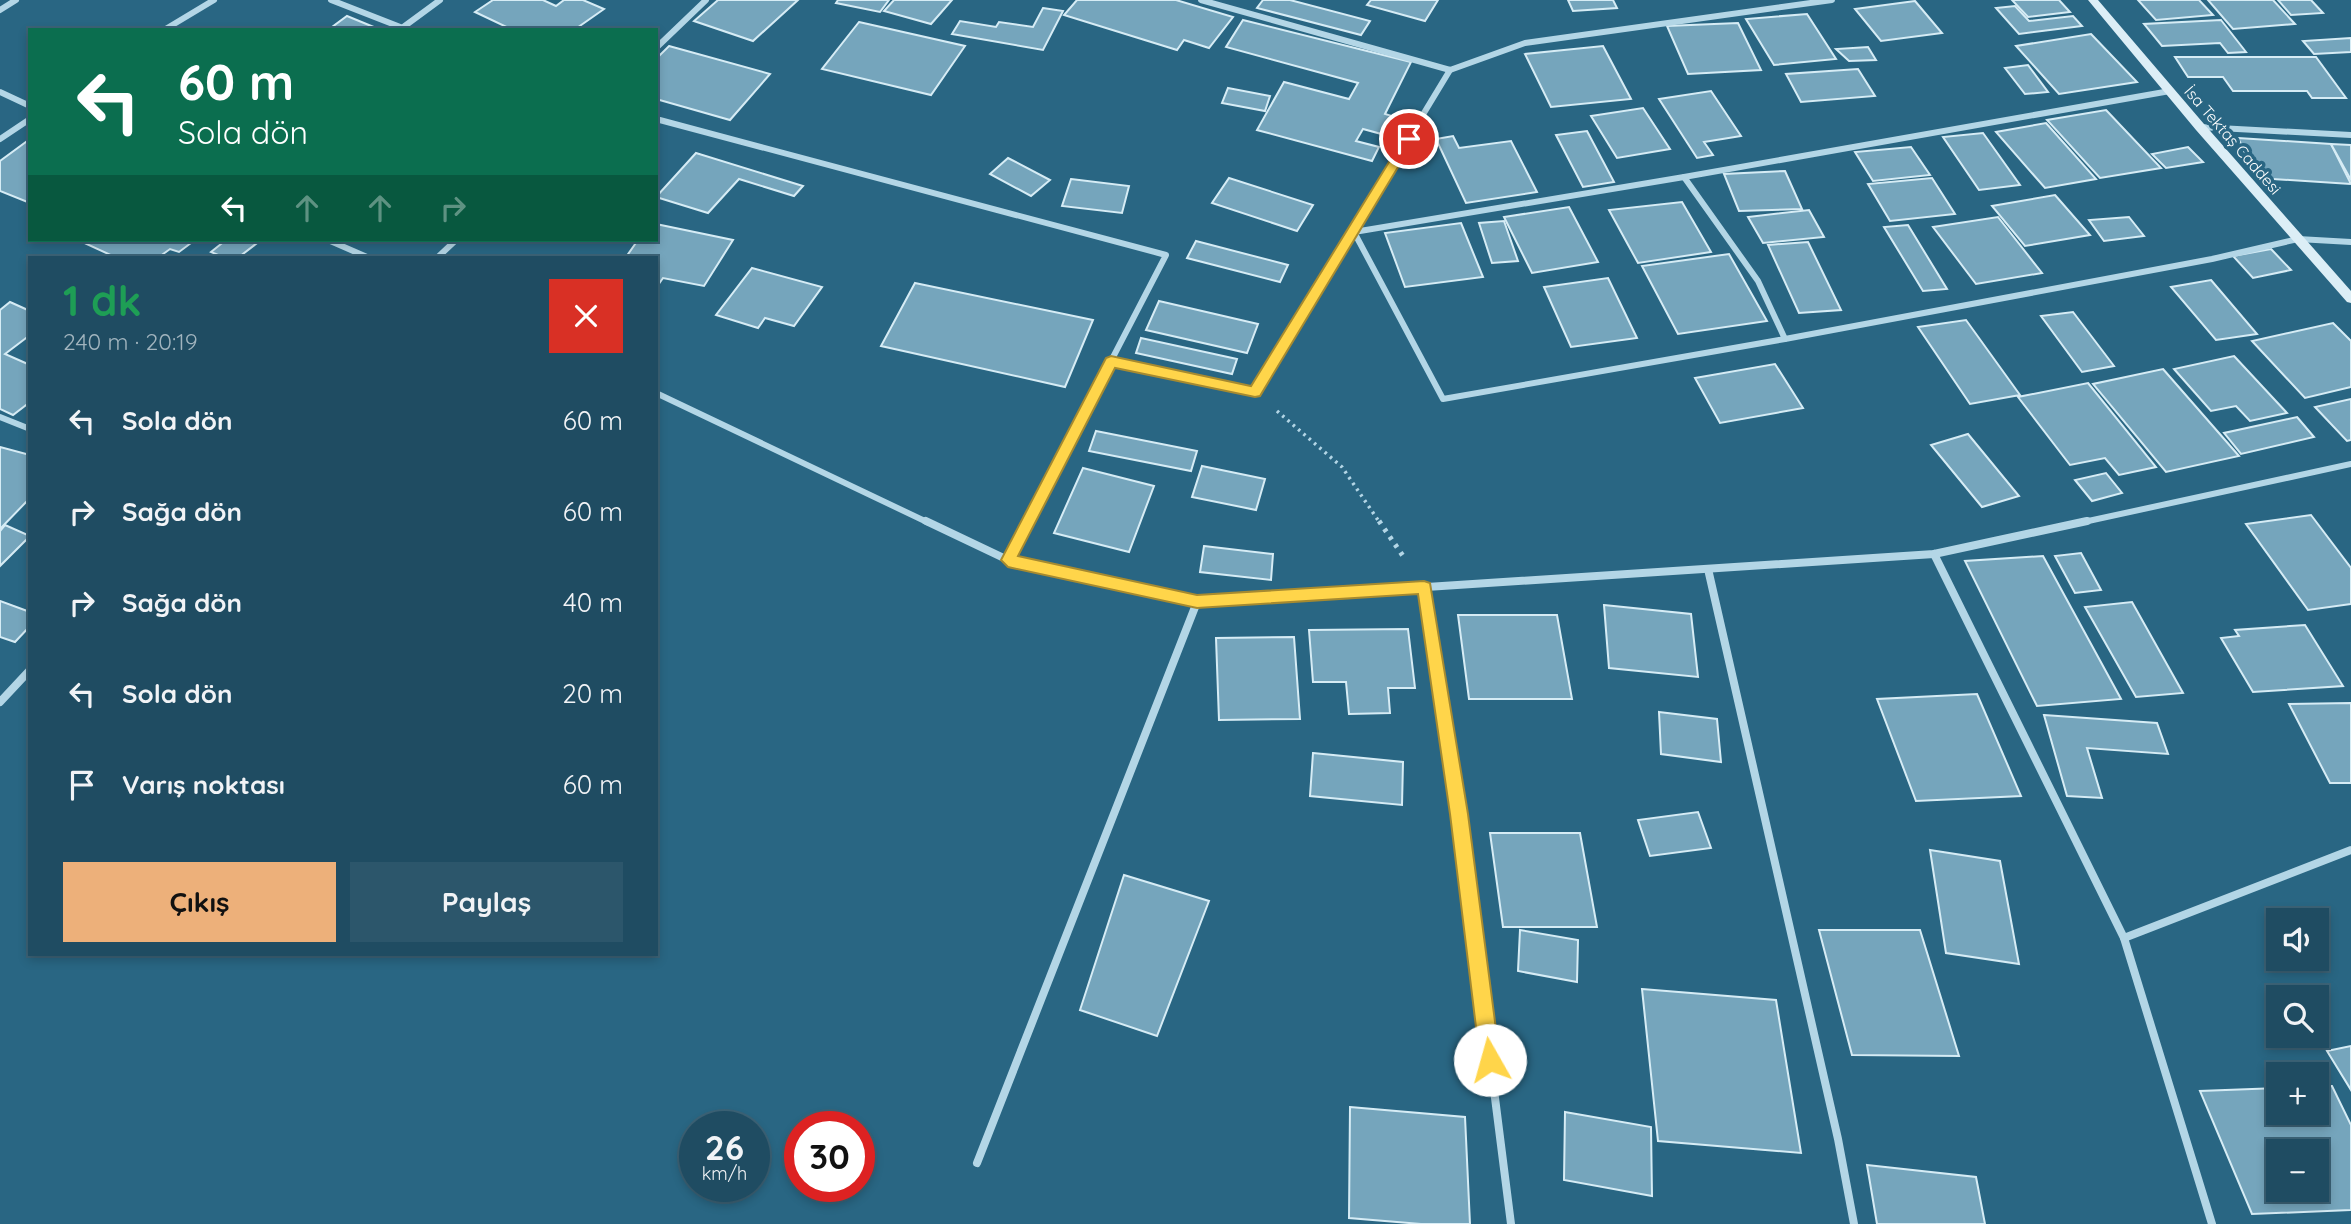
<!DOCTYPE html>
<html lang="tr">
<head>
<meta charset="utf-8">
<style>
	:root { --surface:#1f4c62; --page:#2c566b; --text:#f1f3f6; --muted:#a1b4be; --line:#3c6377; --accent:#edb07a }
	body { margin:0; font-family:Quicksand,sans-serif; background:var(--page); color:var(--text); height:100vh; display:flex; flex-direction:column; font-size:26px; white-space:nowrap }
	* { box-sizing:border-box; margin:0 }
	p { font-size:23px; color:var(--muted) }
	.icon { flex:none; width:38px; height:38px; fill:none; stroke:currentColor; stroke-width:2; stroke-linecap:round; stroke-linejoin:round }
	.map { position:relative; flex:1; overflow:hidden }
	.drawer { position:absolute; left:28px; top:256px; width:630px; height:700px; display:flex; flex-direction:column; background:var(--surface); border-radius:0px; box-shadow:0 4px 10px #0003,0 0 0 2px var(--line) }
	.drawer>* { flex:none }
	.banner { position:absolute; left:28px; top:28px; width:630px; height:214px; border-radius:0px; box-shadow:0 4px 10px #0003,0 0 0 2px var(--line); background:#0b6e4f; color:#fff; overflow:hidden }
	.buttons { position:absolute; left:2266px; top:908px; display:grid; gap:14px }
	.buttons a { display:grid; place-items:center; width:63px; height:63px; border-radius:0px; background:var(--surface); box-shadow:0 4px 10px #0003,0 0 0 2px var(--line); font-size:35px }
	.speed { position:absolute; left:679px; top:1111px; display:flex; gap:14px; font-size:35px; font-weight:700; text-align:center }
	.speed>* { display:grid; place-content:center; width:91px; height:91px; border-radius:50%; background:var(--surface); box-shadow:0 4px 10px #0003,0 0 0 2px var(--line); line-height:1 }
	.speed small { font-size:18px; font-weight:400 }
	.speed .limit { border:10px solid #d22; background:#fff; color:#111 }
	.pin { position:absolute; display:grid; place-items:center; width:60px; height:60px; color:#fff; margin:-30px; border:4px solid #fff; border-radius:50%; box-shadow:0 2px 7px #0007 }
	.me { position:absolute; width:77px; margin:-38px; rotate:353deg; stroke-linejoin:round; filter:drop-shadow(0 0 5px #0008) }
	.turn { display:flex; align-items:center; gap:24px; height:147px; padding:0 35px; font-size:32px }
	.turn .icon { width:91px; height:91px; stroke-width:2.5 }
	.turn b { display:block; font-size:49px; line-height:60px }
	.lanes { display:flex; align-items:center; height:66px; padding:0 35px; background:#0003; justify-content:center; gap:35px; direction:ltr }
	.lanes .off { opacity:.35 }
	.round { display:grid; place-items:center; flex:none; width:74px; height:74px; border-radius:0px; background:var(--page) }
	.head { display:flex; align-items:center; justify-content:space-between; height:119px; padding:0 35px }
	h1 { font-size:42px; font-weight:800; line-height:52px; color:#1e9e55 }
	.cta { display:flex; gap:14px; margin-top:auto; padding:14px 35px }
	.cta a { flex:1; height:80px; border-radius:0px; background:var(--accent); color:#111; font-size:28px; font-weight:800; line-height:80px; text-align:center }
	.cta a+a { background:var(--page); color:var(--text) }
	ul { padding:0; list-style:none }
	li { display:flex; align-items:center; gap:21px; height:91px; padding:0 35px }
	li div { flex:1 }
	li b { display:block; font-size:26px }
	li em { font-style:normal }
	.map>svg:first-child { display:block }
	.building { fill:#75a5bc; stroke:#d6ecf5; stroke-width:2; fill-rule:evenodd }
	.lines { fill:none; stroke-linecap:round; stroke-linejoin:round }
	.path-far1 { stroke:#b3d6e6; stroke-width:3.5; stroke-dasharray:2.5 4.5; stroke-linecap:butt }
	.path { stroke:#b3d6e6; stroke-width:5; stroke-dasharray:3.5 6; stroke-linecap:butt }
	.street-far1 { stroke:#b3d6e6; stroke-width:6 }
	.street { stroke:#b3d6e6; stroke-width:8 }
	.secondary { fill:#dceef6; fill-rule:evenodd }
	.route { fill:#ffd54a; stroke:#a68a30; stroke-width:2 }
	.labels { text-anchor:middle; stroke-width:7; stroke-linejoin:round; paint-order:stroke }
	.far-street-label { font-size:16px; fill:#fff; stroke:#296683 }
</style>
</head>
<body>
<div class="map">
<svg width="2351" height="1224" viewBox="0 0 2351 1224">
	<rect width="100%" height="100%" fill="#296683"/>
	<!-- building -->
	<g class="building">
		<polygon points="493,0 543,0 556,6 564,0 583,0 604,9 574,30 513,30 475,12"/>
		<polygon points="718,0 798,0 753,41 694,21"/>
		<polygon points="838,0 889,0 880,12 836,3"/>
		<polygon points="894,0 952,0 931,24 884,11"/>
		<polygon points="1077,0 1176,0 1233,17 1209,48 1184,40 1177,50 1064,15"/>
		<polygon points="1263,0 1290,0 1370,21 1361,35 1257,8"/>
		<polygon points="1371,0 1438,0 1425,21 1367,5"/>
		<polygon points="1568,0 1613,0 1617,8 1573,11"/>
		<polygon points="2012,0 2059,0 2070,12 2028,17"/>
		<polygon points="2138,0 2199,0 2213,15 2156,20"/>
		<polygon points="2208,0 2273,0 2295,24 2233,29"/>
		<polygon points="2278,0 2311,0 2323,13 2291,15"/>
		<polygon points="1915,1 1942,33 1881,41 1855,9"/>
		<polygon points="2015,6 2029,21 2073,16 2082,26 2019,34 1996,8"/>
		<polygon points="1043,8 1063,11 1043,50 952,34 960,21 996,27 999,22 1033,27"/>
		<polygon points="1807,14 1836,59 1774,65 1746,19"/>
		<polygon points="347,16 381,30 328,30"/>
		<polygon points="1243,20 1411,62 1385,114 1395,117 1385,135 1363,129 1356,141 1379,147 1372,161 1257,130 1284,82 1349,99 1358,83 1226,47"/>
		<polygon points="2221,20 2246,52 2228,53 2220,43 2162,46 2144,24"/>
		<polygon points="859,22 965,46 931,95 822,69"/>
		<polygon points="1738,23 1761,70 1688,74 1667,26"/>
		<polygon points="2091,34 2137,82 2059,94 2016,46"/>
		<polygon points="2351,38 2351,52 2314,54 2303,41"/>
		<polygon points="669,46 770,74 730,120 656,99 656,59"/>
		<polygon points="1603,46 1631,99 1551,107 1525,54"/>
		<polygon points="1868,47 1876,60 1849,61 1836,49"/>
		<polygon points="2175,57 2316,57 2346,98 2312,98 2307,91 2233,91 2223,77 2188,77"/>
		<polygon points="2028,65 2048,92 2025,94 2005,68"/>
		<polygon points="1858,69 1875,96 1801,102 1786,74"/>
		<polygon points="1228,88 1270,96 1265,111 1222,103"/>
		<polygon points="1711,91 1741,136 1704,142 1713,155 1697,158 1659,99"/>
		<polygon points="1643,108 1670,149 1617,158 1591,116"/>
		<polygon points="2106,110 2161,168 2100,178 2047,120"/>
		<polygon points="2046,123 2096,179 2045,188 1996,132"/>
		<polygon points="1587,131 1614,182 1583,187 1556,135"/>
		<polygon points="1983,133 2020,185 1979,190 1943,137"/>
		<polygon points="1453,136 1459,148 1511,141 1537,192 1466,203 1436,139"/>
		<polygon points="2238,138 2331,144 2351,184 2257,178"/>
		<polygon points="30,139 30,203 0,191 0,161"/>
		<polygon points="2331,144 2351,145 2351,180"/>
		<polygon points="1911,147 1930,175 1873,181 1855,152"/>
		<polygon points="2188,147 2203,162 2166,168 2152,154"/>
		<polygon points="696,153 803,186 794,196 739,179 708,213 656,197"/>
		<polygon points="1008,158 1050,180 1031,196 990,174"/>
		<polygon points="1785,171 1802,209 1739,211 1724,174"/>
		<polygon points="1229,178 1313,205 1297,231 1212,203"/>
		<polygon points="1932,178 1955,214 1890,221 1868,184"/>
		<polygon points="1071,179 1129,186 1122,213 1062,206"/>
		<polygon points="2055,195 2090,235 2025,246 1992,206"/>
		<polygon points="1682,202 1711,252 1638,263 1609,210"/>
		<polygon points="1569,207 1598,262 1532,273 1504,217"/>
		<polygon points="1809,210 1824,237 1763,243 1748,217"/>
		<polygon points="1998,217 2042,273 1976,284 1933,227"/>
		<polygon points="2129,217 2144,236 2104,241 2089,220"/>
		<polygon points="1504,221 1518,261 1492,263 1479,223"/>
		<polygon points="1461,223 1483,277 1405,287 1385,233"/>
		<polygon points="656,224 733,240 704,286 663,278 656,288 656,257 626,257 638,240 656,240"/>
		<polygon points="1908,225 1947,289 1923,291 1884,227"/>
		<polygon points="82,240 195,240 179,252 170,249 159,257 115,257 80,241"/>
		<polygon points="226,240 261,240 239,257 223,257 211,252"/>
		<polygon points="1196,241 1288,265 1280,282 1187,258"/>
		<polygon points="1808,242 1841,310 1799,313 1768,245"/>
		<polygon points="2271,249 2291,270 2253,278 2233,256"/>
		<polygon points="1729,254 1767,321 1678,334 1642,266"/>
		<polygon points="752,268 822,287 794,326 765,318 758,328 716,315"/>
		<polygon points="1608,278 1637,338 1571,347 1544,287"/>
		<polygon points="2211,280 2257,334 2216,340 2171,287"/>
		<polygon points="915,283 1093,320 1065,387 881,346"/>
		<polygon points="1159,301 1258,324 1247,353 1146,330"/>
		<polygon points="10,302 30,311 30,335 5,354 30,365 30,402 13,415 0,409 0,310"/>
		<polygon points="2073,312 2114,366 2082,372 2041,316"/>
		<polygon points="1966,320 2020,395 1970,404 1918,327"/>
		<polygon points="2333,323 2351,341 2351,387 2305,398 2252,341"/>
		<polygon points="1141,338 1237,359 1232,374 1136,353"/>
		<polygon points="2234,356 2287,413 2250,421 2236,406 2211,411 2174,369"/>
		<polygon points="1775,364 1803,408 1720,423 1695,378"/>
		<polygon points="2163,369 2239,456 2166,472 2093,384"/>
		<polygon points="2088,383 2156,467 2119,475 2105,458 2070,465 2018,397"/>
		<polygon points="2351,399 2351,440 2347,441 2315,407"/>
		<polygon points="2297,417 2314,437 2241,454 2224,433"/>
		<polygon points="1096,431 1197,451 1191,471 1089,451"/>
		<polygon points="1968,434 2019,496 1982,507 1931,445"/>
		<polygon points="0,447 30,455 30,498 0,529"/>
		<polygon points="1202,466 1265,479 1256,510 1192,497"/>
		<polygon points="1083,468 1154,486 1129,552 1054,533"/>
		<polygon points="2106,473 2122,493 2092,501 2075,480"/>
		<polygon points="2311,515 2351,568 2351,604 2308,610 2246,524"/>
		<polygon points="5,525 30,536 0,566 0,531"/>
		<polygon points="1204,546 1273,554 1271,580 1200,572"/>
		<polygon points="2081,553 2101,590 2075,593 2055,556"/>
		<polygon points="2043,556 2121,699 2037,706 1965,561"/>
		<polygon points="0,601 30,612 30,626 15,642 0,637"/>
		<polygon points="2132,602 2183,693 2136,697 2085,607"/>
		<polygon points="1604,605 1691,614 1698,677 1609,668"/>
		<polygon points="1458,615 1557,615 1572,699 1469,699"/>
		<polygon points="2305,625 2343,686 2253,692 2221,638 2239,636 2235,630"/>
		<polygon points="1408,629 1415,688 1388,688 1390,713 1349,714 1346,682 1313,682 1309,630"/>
		<polygon points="1294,637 1300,719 1219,720 1216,638"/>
		<polygon points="1977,694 2021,796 1916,801 1877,699"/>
		<polygon points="2351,703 2351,783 2330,783 2289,704"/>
		<polygon points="1659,712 1717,719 1721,762 1661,754"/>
		<polygon points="2044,715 2157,723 2168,754 2087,748 2102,798 2067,796"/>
		<polygon points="1313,753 1403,762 1402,805 1310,796"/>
		<polygon points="1698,812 1711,848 1650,856 1638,820"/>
		<polygon points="1490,833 1580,833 1597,927 1503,927"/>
		<polygon points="1930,850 2000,861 2019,964 1946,953"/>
		<polygon points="1124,875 1209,901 1157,1036 1080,1010"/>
		<polygon points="1520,930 1578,940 1577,982 1518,971"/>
		<polygon points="1819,930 1920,930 1959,1056 1852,1055"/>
		<polygon points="1642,989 1776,1000 1801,1153 1658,1141"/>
		<polygon points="2351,1046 2351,1090 2327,1051"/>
		<path d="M2317,1086H2332L2351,1125V1210L2252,1214L2200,1091L2278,1088V1113H2317ZM2278,1152H2317V1190H2278Z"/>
		<polygon points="1350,1107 1465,1117 1470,1224 1421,1224 1349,1218"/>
		<polygon points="1565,1112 1651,1127 1652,1196 1564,1180"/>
		<polygon points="1867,1165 1976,1177 1985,1224 1877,1224"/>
	</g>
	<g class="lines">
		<!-- path-far1 -->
		<polyline class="path-far1" points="1277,411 1342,467 1380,523"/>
		<!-- path -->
		<polyline class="path" points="1379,521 1403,556"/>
		<!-- street-far1 -->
		<g class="street-far1">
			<polyline points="331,0 408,30"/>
			<polyline points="1201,0 1450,70 1525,43 1832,0"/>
			<polyline points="0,10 16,0"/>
			<polyline points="402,28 440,0"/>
			<polyline points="164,30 214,0"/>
			<polyline points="656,48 706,0"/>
			<polyline points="0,92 30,106"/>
			<polyline points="656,119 1166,255 1027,523"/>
			<polyline points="2200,127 2351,135"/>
			<polyline points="0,139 30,119"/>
			<polyline points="1684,177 2170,91"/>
			<polygon points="1684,177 1758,281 1785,339 1443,399 1354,232"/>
			<polyline points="328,240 367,257"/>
			<polyline points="438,257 456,240"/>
			<polyline points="1785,339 2212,259 2298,239 2351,242"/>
			<polyline points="1111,361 1255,392 1450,70"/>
			<polyline points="656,393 929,523"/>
			<polyline points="0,417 30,429"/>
			<polyline points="2079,523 2351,464"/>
		</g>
		<!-- street -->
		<g class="street">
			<polyline points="926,521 1008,560 1197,602 977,1163"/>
			<polyline points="1934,554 2124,938"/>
			<polyline points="1008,560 1028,521"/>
			<polyline points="1708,569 1838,1139 1854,1224"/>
			<polyline points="1424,587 1459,814 1511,1224"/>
			<polyline points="1197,602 1934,554 2087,521"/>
			<polyline points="0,702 30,670"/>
			<polyline points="2212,1224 2124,938 2351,850"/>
		</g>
		<!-- secondary -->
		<polygon class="secondary" points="2088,0 2098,0 2204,124 2351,291 2351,303 2347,302 2196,130"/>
	</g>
	<!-- route -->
	<polygon class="route" points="1409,135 1415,139 1260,396 1255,397 1115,368 1018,556 1197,595 1424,581 1430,583 1468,814 1500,1060 1497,1067 1490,1070 1483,1067 1480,1060 1450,814 1418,594 1197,608 1008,567 1001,560 1106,358 1111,356 1251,386 1405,136"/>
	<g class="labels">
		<!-- far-street labels -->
		<g class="far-street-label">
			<text transform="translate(2233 140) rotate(49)" y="6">İsa Tektaş Caddesi</text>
		</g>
	</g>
</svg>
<div class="buttons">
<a><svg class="icon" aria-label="sound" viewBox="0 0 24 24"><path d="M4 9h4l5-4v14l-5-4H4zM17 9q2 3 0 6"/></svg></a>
<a><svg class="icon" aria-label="search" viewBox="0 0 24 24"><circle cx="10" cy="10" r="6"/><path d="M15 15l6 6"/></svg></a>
<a>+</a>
<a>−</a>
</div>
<div class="speed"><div>26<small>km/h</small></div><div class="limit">30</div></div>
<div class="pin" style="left:1409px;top:139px;background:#d93025"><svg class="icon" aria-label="arrive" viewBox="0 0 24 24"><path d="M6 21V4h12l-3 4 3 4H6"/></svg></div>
<svg class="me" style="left:1490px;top:1060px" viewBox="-20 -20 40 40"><circle r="19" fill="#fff"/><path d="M0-13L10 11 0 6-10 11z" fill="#ffd54a"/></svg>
<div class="banner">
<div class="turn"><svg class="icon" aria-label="left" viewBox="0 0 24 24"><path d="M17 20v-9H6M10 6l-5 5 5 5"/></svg><div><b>60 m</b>Sola dön</div></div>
<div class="lanes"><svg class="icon" aria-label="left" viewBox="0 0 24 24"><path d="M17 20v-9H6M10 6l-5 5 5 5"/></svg><svg class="icon off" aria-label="ahead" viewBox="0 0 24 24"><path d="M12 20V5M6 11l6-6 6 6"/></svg><svg class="icon off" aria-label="ahead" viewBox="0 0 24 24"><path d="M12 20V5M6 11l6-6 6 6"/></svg><svg class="icon off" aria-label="right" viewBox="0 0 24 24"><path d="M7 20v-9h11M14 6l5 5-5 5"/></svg></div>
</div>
<section class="drawer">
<div class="head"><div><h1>1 dk</h1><p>240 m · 20:19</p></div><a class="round" style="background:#d93025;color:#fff"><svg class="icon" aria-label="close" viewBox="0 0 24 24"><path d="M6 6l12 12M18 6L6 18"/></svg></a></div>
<ul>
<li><svg class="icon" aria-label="left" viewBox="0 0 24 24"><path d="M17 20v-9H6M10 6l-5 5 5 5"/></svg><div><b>Sola dön</b></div><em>60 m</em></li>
<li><svg class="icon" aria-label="right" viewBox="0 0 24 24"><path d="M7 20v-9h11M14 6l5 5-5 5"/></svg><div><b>Sağa dön</b></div><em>60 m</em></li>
<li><svg class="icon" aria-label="right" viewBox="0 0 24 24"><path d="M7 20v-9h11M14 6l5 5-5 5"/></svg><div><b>Sağa dön</b></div><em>40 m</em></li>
<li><svg class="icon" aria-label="left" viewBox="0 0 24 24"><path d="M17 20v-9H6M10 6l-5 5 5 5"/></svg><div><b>Sola dön</b></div><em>20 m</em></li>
<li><svg class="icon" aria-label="arrive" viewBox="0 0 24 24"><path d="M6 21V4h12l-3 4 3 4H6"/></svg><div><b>Varış noktası</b></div><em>60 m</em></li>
</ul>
<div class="cta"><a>Çıkış</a><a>Paylaş</a></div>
</section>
</div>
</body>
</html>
